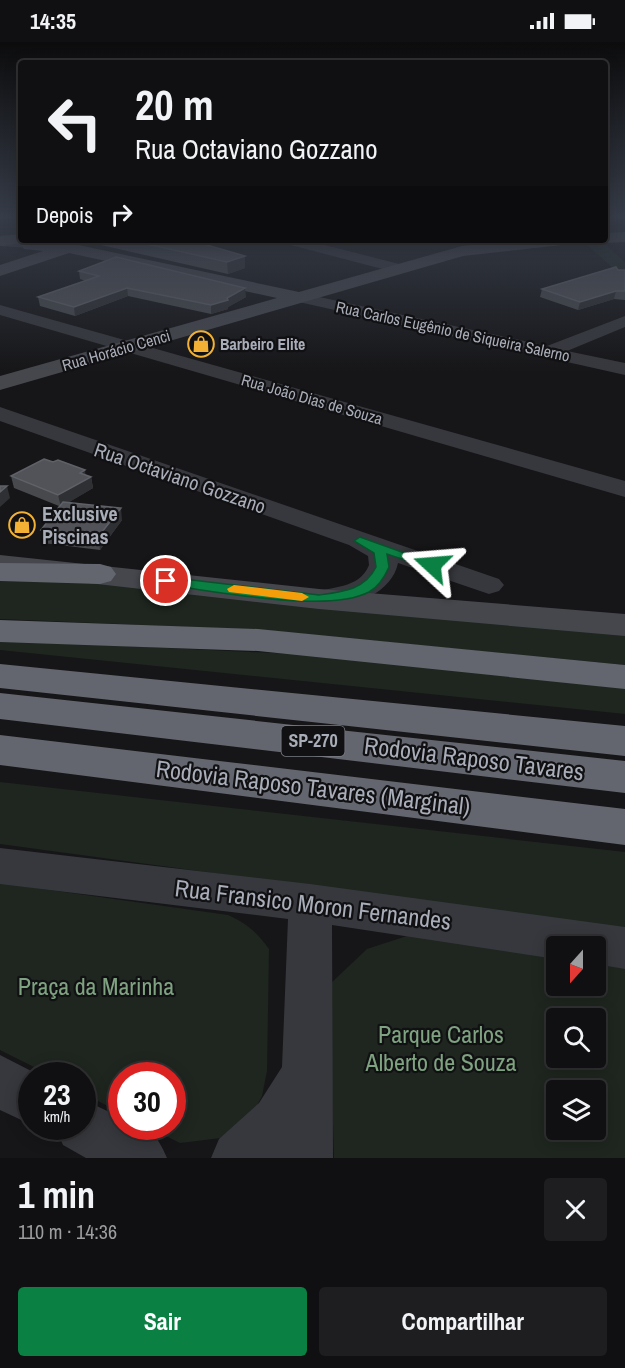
<!DOCTYPE html>
<html lang="pt">
<head>
<meta charset="utf-8">
<style>
	:root { --surface:#101012; --page:#1e1e20; --text:#f1f3f6; --muted:#9c9d9f; --line:#303032; --accent:#0b8043 }
	body { margin:0; font-family:"Archivo Narrow",sans-serif; background:var(--page); color:var(--text); height:100vh; display:flex; flex-direction:column; font-size:22px; white-space:nowrap }
	* { box-sizing:border-box; margin:0 }
	p { font-size:20px; color:var(--muted) }
	.icon { flex:none; width:33px; height:33px; fill:none; stroke:currentColor; stroke-width:2; stroke-linecap:round; stroke-linejoin:round }
	.map { position:relative; height:1116px; overflow:hidden }
	.sheet { display:flex; flex-direction:column; background:var(--surface); flex:1 }
	.sheet>* { flex:none }
	.hud { position:absolute; left:18px; top:18px; width:590px; height:183px; border-radius:6px; box-shadow:0 3px 15px #0003,0 0 0 2px var(--line); background:#101012; color:var(--text); overflow:hidden }
	.needle { width:39px; rotate:201deg }
	.tools { position:absolute; left:546px; top:894px; display:grid; gap:12px }
	.tools a { display:grid; place-items:center; width:60px; height:60px; border-radius:6px; background:var(--surface); box-shadow:0 3px 15px #0003,0 0 0 2px var(--line); font-size:30px }
	.speed { position:absolute; left:18px; top:1020px; display:flex; gap:12px; font-size:30px; font-weight:700; text-align:center }
	.speed>* { display:grid; place-content:center; width:78px; height:78px; border-radius:50%; background:var(--surface); box-shadow:0 3px 15px #0003,0 0 0 2px var(--line); line-height:1 }
	.speed small { font-size:15px; font-weight:400 }
	.speed .limit { border:9px solid #d22; background:#fff; color:#111 }
	.pin { position:absolute; display:grid; place-items:center; width:51px; height:51px; color:#fff; margin:-26px; border:3px solid #fff; border-radius:50%; box-shadow:0 2px 6px #0007 }
	.me { position:absolute; width:66px; margin:-33px; rotate:289deg; stroke-linejoin:round; filter:drop-shadow(0 0 4px #0008) }
	.turn { display:flex; align-items:center; gap:21px; height:126px; padding:0 18px; font-size:27px }
	.turn .icon { width:78px; height:78px; stroke-width:2.5 }
	.turn b { display:block; font-size:42px; line-height:51px }
	.then { display:flex; align-items:center; height:57px; padding:0 18px; background:#0003; gap:12px; font-size:22px }
	.round { display:grid; place-items:center; flex:none; width:63px; height:63px; border-radius:6px; background:var(--page) }
	.head { display:flex; align-items:center; justify-content:space-between; height:102px; padding:0 18px }
	h1 { font-size:36px; font-weight:700; line-height:45px }
	.primary-button { display:flex; gap:12px; margin-top:auto; padding:12px 18px }
	.primary-button a { flex:1; height:69px; border-radius:6px; background:var(--accent); color:#fff; font-size:24px; font-weight:700; line-height:69px; text-align:center }
	.primary-button a+a { background:var(--page); color:var(--text) }
	.status { display:flex; justify-content:space-between; align-items:center; height:42px; padding:0 30px; background:var(--surface); direction:ltr }
	.status svg { height:16px; fill:currentColor }
	.map>svg:first-child { display:block }
	.green { fill:#1e261f; fill-rule:evenodd }
	.lines { fill:none; stroke-linecap:round; stroke-linejoin:round }
	.lane { fill:#37383d; fill-rule:evenodd }
	.street { fill:#37383d; fill-rule:evenodd }
	.secondary { fill:#45474d; fill-rule:evenodd }
	.highway { fill:#63666e; fill-rule:evenodd }
	.wall { fill:#47494d }
	.shaded-wall { fill:#2f3033 }
	.building { fill:#525359; stroke:#5f6168; stroke-width:1.5 }
	.route { fill:#0b8043; stroke:#07532c; stroke-width:1.5 }
	.slow { fill:#f59e0b }
	.labels { text-anchor:middle; stroke-width:4.5; stroke-linejoin:round; paint-order:stroke }
	.far-street-label { font-size:16px; fill:#a8adb8; stroke:#111113 }
	.far-poi-label { font-size:16px; font-weight:bold; fill:#a8adb8; stroke:#111113; text-anchor:start }
	.shield { fill:#111113; stroke:#7b7e86; stroke-width:1.5 }
	.shield-label { font-size:18px; font-weight:bold; fill:#a8adb8 }
	.street-label { font-size:20px; fill:#a8adb8; stroke:#111113 }
	.poi-label { font-size:20px; font-weight:bold; fill:#a8adb8; stroke:#111113; text-anchor:start }
	.near-street-label { font-size:24px; fill:#a8adb8; stroke:#111113 }
	.near-park-label { font-size:24px; fill:#7fa381; stroke:#111113 }
</style>
</head>
<body>
<div class="status"><b>14:35</b><svg viewBox="0 0 49 12"><path d="M0 12V9h3v3zM5 12V6h3v6zM10 12V3h3v9zM15 12V0h3v12zM26 1h20v11H26zM47 4h2v5h-2z"/></svg></div>
<div class="map">
<svg width="625" height="1116" viewBox="0 0 625 1116">
	<rect width="100%" height="100%" fill="#161618"/>
	<!-- green -->
	<g class="green">
		<polygon points="600,198 625,220 625,237 583,199"/>
		<polygon points="0,536 134,542 625,590 625,623 262,588 0,577"/>
		<polygon points="0,598 337,614 625,644 625,672 0,608"/>
		<polygon points="0,740 625,810 625,887 0,802"/>
		<path d="M0,841L228,873C246,881 257,890 269,907L267,1029L262,1054L253,1071L229,1095L180,1101L148,1085L172,1084V1034H122L121,1071L83,1051L82,1034L50,1033L0,1008Z"/>
		<path d="M413,892L556,914V944H596V920L625,924V1116H334L329,943L367,907ZM556,976H596V1016H556ZM556,1048H596V1088H556Z"/>
	</g>
	<g class="lines">
		<!-- lane -->
		<polygon class="lane" points="0,200 30,202 34,204 30,206 0,204"/>
		<!-- street -->
		<g class="street">
			<polygon points="281,198 305,198 403,223 406,226 398,231 283,201"/>
			<polygon points="296,250 547,304 625,274 625,285 567,309 625,321 625,333 290,258 288,255 290,252"/>
			<polygon points="0,263 625,439 625,455 0,273"/>
			<path d="M0,365L499,537L504,543L499,549L489,552L398,521C391,556 339,571 308,563L304,557L308,551C330,545 360,547 369,523L368,514L349,503L0,379Z"/>
			<polygon points="0,806 310,842 625,885 625,927 596,922 596,904 556,904 556,917 332,883 333,1116 211,1116 219,1097 259,1061 282,1025 288,877 0,842"/>
			<polygon points="0,1013 41,1034 32,1034 32,1083 0,1068"/>
			<path d="M82,1057L122,1076V1084C149,1084 157,1092 167,1116H86L63,1103L55,1084H82Z"/>
		</g>
		<!-- secondary -->
		<g class="secondary">
			<polygon points="625,190 625,200 604,201 598,198 604,198 604,191"/>
			<polygon points="21,192 21,198 28,198 26,200 69,201 299,250 462,204 520,198 570,198 562,203 463,214 0,348 0,334 277,256 69,211 0,234 0,223 43,209 24,207 22,204 24,201 0,204 0,194"/>
			<polygon points="0,513 319,547 625,572 625,594 319,567 0,531"/>
		</g>
		<!-- highway -->
		<g class="highway">
			<polygon points="0,521 100,522 111,525 116,532 111,539 100,542 0,539"/>
			<polygon points="0,578 258,587 625,623 625,647 258,609 0,600"/>
			<polygon points="0,622 625,684 625,714 0,646"/>
			<polygon points="0,651 625,719 625,751 0,677"/>
			<polygon points="0,693 625,767 625,803 0,723"/>
		</g>
	</g>
	<!-- wall -->
	<g class="wall">
		<polygon points="100,198 209,198 210,204 245,226 228,232 101,203"/>
		<polygon points="618,228 625,228 625,258 614,257 578,268 540,255 542,247"/>
		<polygon points="79,229 246,255 228,265 228,267 211,272 128,254 75,274 40,264 38,255 86,239 80,237"/>
		<polygon points="53,420 91,435 93,446 69,460 122,478 100,508 43,501 41,488 59,464 14,446 11,434"/>
	</g>
	<!-- shaded-wall -->
	<g class="shaded-wall">
		<polygon points="190,198 209,198 210,205"/>
		<polygon points="245,214 245,226 228,232 227,220"/>
		<polygon points="127,246 128,254 75,274 74,265"/>
		<polygon points="245,246 246,255 228,265 228,267 211,272 211,263 227,256"/>
		<polygon points="616,249 614,257 578,268 580,260"/>
		<polygon points="85,428 86,437 91,435 93,446 61,465 58,453 80,431"/>
		<polygon points="7,444 10,456 0,465 0,450"/>
		<polygon points="121,466 122,478 100,508 98,495"/>
	</g>
	<!-- building -->
	<g class="building">
		<polygon points="129,198 190,198 245,214 227,220"/>
		<polygon points="116,215 245,246 227,256 228,258 211,263 127,246 74,265 38,255 99,234 79,229"/>
		<polygon points="616,225 618,228 625,228 625,249 616,249 580,260 542,247"/>
		<polygon points="44,417 53,420 58,418 85,428 80,431 91,435 58,453 11,434"/>
		<polygon points="0,444 7,444 0,450"/>
		<polygon points="63,460 121,466 98,495 41,488"/>
	</g>
	<!-- sky -->
	<linearGradient id="sky" x2="0" y2="1"><stop stop-color="#0c0c0d"/><stop offset="0.53" stop-color="#363c48"/><stop offset="1" stop-color="#363c48" stop-opacity="0"/></linearGradient>
	<rect width="625" height="330" fill="url(#sky)"/>
	<!-- route -->
	<path class="route" d="M360,495L438,523L432,527L387,512L389,525C385,534 378,545 369,550C327,572 216,549 166,543L159,539L166,535L319,553C342,550 365,548 376,525L374,511L354,499Z"/>
	<!-- slow -->
	<polygon class="slow" points="234,543 302,551 309,555 302,559 229,550 227,547"/>
	<!-- icons -->
	<defs>
		<g id="shop-ring" transform="scale(1.35)"><circle r="9.5" fill="#111113" stroke="#f2b134" stroke-width="1.5"/><path d="M-5-2.5h2.3a2.7 3.5 0 0 1 5.4 0H5L5.5 6h-11ZM-1.5-2.5h3a1.5 2.3 0 0 0-3 0Z" fill="#f2b134"/></g>
	</defs>
	<g fill-rule="evenodd">
		<use href="#shop-ring" x="201" y="302"/>
		<use href="#shop-ring" x="22" y="483"/>
	</g>
	<g class="labels">
		<!-- far-street labels -->
		<g class="far-street-label">
			<text transform="translate(453 289) rotate(12)" y="6">Rua Carlos Eugênio de Siqueira Salerno</text>
			<text transform="translate(116 308) rotate(-16)" y="6">Rua Horácio Cenci</text>
			<text transform="translate(312 357) rotate(16)" y="6">Rua João Dias de Souza</text>
		</g>
		<!-- far-poi labels -->
		<g class="far-poi-label">
			<text x="220" y="308">Barbeiro Elite</text>
		</g>
		<!-- shield labels -->
		<rect class="shield" x="281.5" y="684" width="63" height="30" rx="4.5"/>
		<g class="shield-label">
			<text x="313" y="705">SP-270</text>
		</g>
		<!-- street labels -->
		<g class="street-label">
			<text transform="translate(180 436) rotate(19)" y="7">Rua Octaviano Gozzano</text>
		</g>
		<!-- poi labels -->
		<g class="poi-label">
			<text x="42" y="479">Exclusive<tspan x="42" dy="23">Piscinas</tspan></text>
		</g>
		<!-- near-street labels -->
		<g class="near-street-label">
			<text transform="translate(474 717) rotate(7)" y="8">Rodovia Raposo Tavares</text>
			<text transform="translate(313 746) rotate(7)" y="8">Rodovia Raposo Tavares (Marginal)</text>
			<text transform="translate(313 863) rotate(7)" y="8">Rua Fransico Moron Fernandes</text>
		</g>
		<!-- near-park labels -->
		<g class="near-park-label">
			<text x="96" y="953">Praça da Marinha</text>
			<text x="441" y="1001">Parque Carlos<tspan x="441" dy="28">Alberto de Souza</tspan></text>
		</g>
	</g>
</svg>
<div class="tools">
<a><svg class="needle" viewBox="-14 -14 28 28"><path d="M0-13l5 13h-10z" fill="#e53935"/><path d="M0 13l5-13h-10z" fill="#9c9d9f"/></svg></a>
<a><svg class="icon" aria-label="search" viewBox="0 0 24 24"><circle cx="10" cy="10" r="6"/><path d="M15 15l6 6"/></svg></a>
<a><svg class="icon" aria-label="layers" viewBox="0 0 24 24"><path d="M12 4l9 5-9 5-9-5zM3 14l9 5 9-5"/></svg></a>
</div>
<div class="speed"><div>23<small>km/h</small></div><div class="limit">30</div></div>
<div class="pin" style="left:166px;top:539px;background:#d93025"><svg class="icon" aria-label="arrive" viewBox="0 0 24 24"><path d="M6 21V4h12l-3 4 3 4H6"/></svg></div>
<svg class="me" style="left:432px;top:523px" viewBox="-20 -20 40 40"><path d="M0-17L14 15 0 8-14 15z" fill="#0b8043" stroke="#fff" stroke-width="4"/></svg>
<div class="hud">
<div class="turn"><svg class="icon" aria-label="left" viewBox="0 0 24 24"><path d="M17 20v-9H6M10 6l-5 5 5 5"/></svg><div><b>20 m</b>Rua Octaviano Gozzano</div></div>
<div class="then">Depois<svg class="icon" aria-label="right" viewBox="0 0 24 24"><path d="M7 20v-9h11M14 6l5 5-5 5"/></svg></div>
</div>
</div>
<section class="sheet">
<div class="head"><div><h1>1 min</h1><p>110 m · 14:36</p></div><a class="round"><svg class="icon" aria-label="close" viewBox="0 0 24 24"><path d="M6 6l12 12M18 6L6 18"/></svg></a></div>
<div class="primary-button"><a>Sair</a><a>Compartilhar</a></div>
</section>
</body>
</html>
